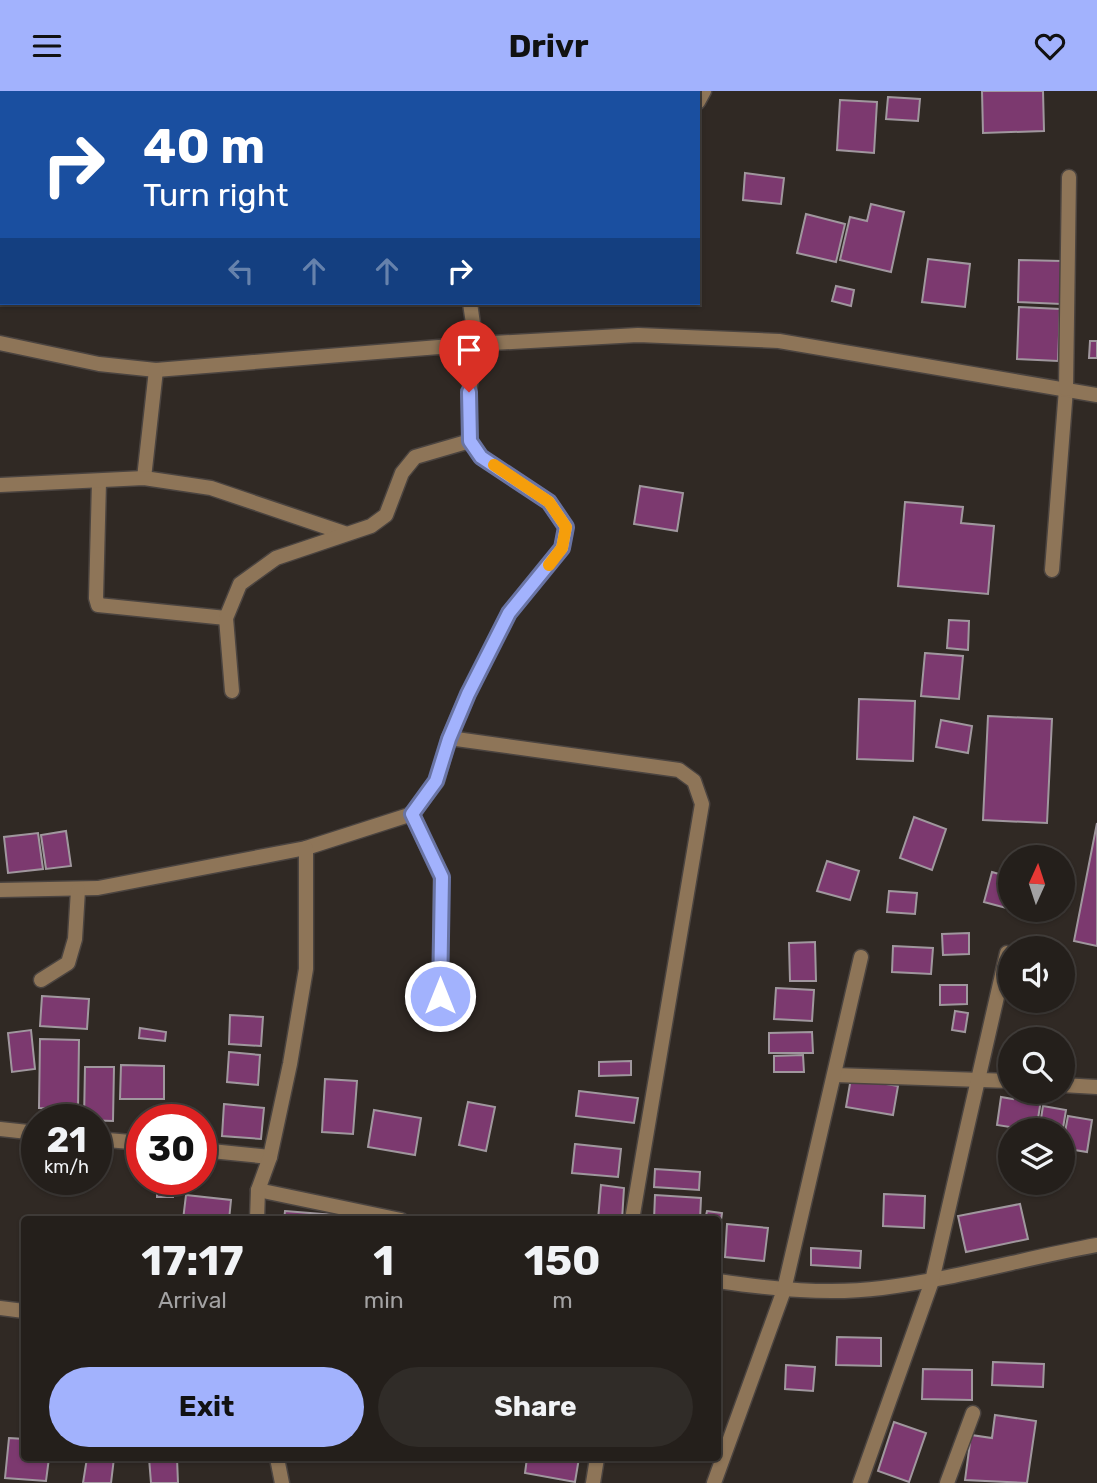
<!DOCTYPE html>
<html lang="en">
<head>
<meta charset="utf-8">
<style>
	:root { --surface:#241f1b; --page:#302c28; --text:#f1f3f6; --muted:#a3a2a3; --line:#413d3a; --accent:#a2b2fd }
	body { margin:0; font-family:Rubik,sans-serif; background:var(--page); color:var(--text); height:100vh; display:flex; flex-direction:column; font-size:26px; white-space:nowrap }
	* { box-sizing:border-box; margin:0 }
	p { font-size:23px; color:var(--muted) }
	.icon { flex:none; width:38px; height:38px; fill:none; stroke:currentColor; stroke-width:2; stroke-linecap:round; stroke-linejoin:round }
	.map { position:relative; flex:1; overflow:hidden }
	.drawer { position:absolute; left:21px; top:1125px; width:700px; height:245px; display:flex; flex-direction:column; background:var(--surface); border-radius:7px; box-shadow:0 2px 5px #0004,0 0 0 2px var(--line) }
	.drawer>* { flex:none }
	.top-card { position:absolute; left:0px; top:0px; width:700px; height:214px; box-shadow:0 2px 5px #0004,0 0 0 2px var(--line); background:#1a4fa0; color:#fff; overflow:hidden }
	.needle { width:46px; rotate:3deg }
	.buttons { position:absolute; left:998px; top:754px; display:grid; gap:14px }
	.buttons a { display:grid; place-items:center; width:77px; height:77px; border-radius:50%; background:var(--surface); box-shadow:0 2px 5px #0004,0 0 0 2px var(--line); font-size:35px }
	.speed { position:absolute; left:21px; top:1013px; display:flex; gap:14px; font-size:35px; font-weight:700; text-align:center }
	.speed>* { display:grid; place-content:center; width:91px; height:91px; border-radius:50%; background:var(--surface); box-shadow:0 2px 5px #0004,0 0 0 2px var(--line); line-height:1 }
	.speed small { font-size:18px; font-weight:400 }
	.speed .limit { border:10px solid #d22; background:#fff; color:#111 }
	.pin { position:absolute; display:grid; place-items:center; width:60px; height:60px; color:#fff; margin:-72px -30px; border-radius:50% 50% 50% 0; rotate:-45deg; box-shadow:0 0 7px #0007 }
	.pin .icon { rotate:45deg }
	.me { position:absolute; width:77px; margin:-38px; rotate:0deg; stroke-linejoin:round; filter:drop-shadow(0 0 5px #0008) }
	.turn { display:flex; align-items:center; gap:24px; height:147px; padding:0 28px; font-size:32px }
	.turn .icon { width:91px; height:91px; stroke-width:2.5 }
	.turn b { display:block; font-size:49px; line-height:60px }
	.lanes { display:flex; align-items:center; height:66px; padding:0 28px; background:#0003; justify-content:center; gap:35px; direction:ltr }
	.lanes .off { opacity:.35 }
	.eta { display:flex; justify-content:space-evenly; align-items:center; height:119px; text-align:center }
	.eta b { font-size:42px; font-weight:700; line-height:49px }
	.cta { display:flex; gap:14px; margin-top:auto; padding:14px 28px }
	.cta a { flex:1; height:80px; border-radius:42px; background:var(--accent); color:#111; font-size:28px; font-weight:700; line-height:80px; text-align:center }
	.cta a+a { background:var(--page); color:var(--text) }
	header { display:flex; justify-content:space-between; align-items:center; height:91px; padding:0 28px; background:var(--accent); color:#111; font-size:32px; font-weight:700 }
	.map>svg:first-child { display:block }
	.building { fill:#7c396f; stroke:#a0979e; stroke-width:2 }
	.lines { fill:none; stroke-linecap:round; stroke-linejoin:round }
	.service-casing { stroke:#4b4440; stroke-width:17 }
	.minor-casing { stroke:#4b4440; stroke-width:17 }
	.service { stroke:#8e7558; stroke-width:14 }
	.minor { stroke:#8e7558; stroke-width:14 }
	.route-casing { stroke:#6974a4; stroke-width:18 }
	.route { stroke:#a2b2fd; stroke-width:12 }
	.slow { stroke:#f59e0b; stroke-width:12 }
</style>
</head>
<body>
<header><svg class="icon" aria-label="menu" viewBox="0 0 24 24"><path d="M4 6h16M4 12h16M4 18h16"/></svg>Drivr<svg class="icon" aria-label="heart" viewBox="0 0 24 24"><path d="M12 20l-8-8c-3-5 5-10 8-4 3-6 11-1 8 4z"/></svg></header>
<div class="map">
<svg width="1097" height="1392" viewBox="0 0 1097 1392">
	<rect width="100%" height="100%" fill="#302924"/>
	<!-- building -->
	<g class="building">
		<polygon points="982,0 1043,0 1044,40 983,42"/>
		<polygon points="888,6 920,8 918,30 886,28"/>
		<polygon points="840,9 877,11 874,62 837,59"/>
		<polygon points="745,82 784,87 781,113 743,109"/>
		<polygon points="871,113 904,121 891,181 840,169 850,126 867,130"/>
		<polygon points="806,123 845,133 836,171 797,162"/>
		<polygon points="928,168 970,173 965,216 922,211"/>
		<polygon points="1019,169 1062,170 1061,213 1018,211"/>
		<polygon points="836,195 854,199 851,215 832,210"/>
		<polygon points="1019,216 1060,218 1058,270 1017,268"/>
		<polygon points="1090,250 1097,250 1097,267 1089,267"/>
		<polygon points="640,395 683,402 677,440 634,433"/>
		<polygon points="905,411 963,416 961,432 994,435 988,503 898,495"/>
		<polygon points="949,529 969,530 968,559 947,557"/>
		<polygon points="925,562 963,565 959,608 921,605"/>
		<polygon points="859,608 915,610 913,670 857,668"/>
		<polygon points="988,625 1052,628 1047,732 983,729"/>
		<polygon points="941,629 972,635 968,662 936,656"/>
		<polygon points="914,726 946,738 932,779 900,767"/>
		<polygon points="1097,732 1097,855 1074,850"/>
		<polygon points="66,740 71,775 46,778 41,744"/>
		<polygon points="38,742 43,778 8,782 4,746"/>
		<polygon points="827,770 859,780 850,809 817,800"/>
		<polygon points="992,781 1010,786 1010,818 984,811"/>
		<polygon points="889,800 917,802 915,823 887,821"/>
		<polygon points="969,842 969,863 943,864 942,843"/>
		<polygon points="815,851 816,890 790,890 789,852"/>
		<polygon points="893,855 933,857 931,883 892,881"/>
		<polygon points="940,894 967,894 967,913 940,914"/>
		<polygon points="776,897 814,899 812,930 774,928"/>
		<polygon points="42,905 89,908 87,938 40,935"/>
		<polygon points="955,920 968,922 965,941 952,939"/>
		<polygon points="230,924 263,926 261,955 229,953"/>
		<polygon points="140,937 166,941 165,950 139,947"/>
		<polygon points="31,939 35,978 12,981 8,942"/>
		<polygon points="812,941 813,962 769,962 769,942"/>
		<polygon points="40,948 79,949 78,1018 39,1017"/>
		<polygon points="229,961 260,964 258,994 227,991"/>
		<polygon points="803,964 804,981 774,981 774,965"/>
		<polygon points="631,970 631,984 599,985 599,971"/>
		<polygon points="121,974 164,975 164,1008 120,1008"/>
		<polygon points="85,976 114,976 113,1030 84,1029"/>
		<polygon points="851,987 898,995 893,1024 846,1016"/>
		<polygon points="325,988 357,990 353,1043 322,1041"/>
		<polygon points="579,1000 638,1007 634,1032 576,1025"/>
		<polygon points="1015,1001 1030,1001 1029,1007 1041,1009 1036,1040 997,1034 1001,1006 1013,1008"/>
		<polygon points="468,1011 495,1016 486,1060 459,1054"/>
		<polygon points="224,1013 264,1017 261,1048 222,1045"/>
		<polygon points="1043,1015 1066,1019 1062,1043 1062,1040 1039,1040"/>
		<polygon points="374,1019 421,1027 415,1064 368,1056"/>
		<polygon points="1068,1025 1092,1029 1087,1061 1062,1057"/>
		<polygon points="575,1053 621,1058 618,1086 572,1082"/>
		<polygon points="655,1078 700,1081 699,1099 654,1096"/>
		<rect x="157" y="1088" width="16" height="18"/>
		<polygon points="601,1094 624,1097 622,1129 598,1129"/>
		<polygon points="884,1103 925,1105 924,1137 883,1135"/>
		<polygon points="186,1104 231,1109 229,1129 183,1129"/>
		<polygon points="655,1104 701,1107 700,1129 654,1129"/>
		<polygon points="1020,1113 1028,1148 966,1161 958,1125"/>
		<polygon points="285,1120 334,1124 333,1129 284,1129"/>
		<polygon points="707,1120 722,1122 718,1150 718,1129 705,1129"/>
		<polygon points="727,1133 768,1137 764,1170 725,1166"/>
		<polygon points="811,1157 861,1160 860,1177 811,1174"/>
		<polygon points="837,1246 881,1247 881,1275 836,1274"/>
		<polygon points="993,1271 1044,1273 1043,1296 992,1294"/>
		<polygon points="786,1274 815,1276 813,1300 785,1298"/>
		<polygon points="923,1278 972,1279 972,1309 922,1308"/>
		<polygon points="995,1324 1036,1330 1027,1392 965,1389 971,1344 992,1347"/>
		<polygon points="894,1331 926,1342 909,1391 878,1380"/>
		<polygon points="9,1347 24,1348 24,1367 49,1367 46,1390 5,1387"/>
		<polygon points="87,1367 114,1367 111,1392 83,1392"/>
		<polygon points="149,1367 177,1367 178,1392 151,1392"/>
		<polygon points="527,1367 579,1367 575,1391 525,1382"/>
	</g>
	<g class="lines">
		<!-- service casing -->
		<g class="service-casing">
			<polyline id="service" points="1052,479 1066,298"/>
		</g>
		<!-- minor casing -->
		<g class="minor-casing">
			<g id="minor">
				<polyline points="68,0 68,2"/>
				<polyline points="440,2 441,0"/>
				<polyline points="0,4 2,4"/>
				<polyline points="698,11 704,0"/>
				<polyline points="0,252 99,273 156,279 476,253 638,244 779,250 1097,304"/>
				<polyline points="1066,298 1069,86"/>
				<polyline points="144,387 156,279"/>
				<polyline points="99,391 96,507 98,514 226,527"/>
				<polyline points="0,394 144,387 211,397 344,442"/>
				<polyline points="232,600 226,527 240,493 276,467 371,435 386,424 402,382 415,366 470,350"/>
				<polyline points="449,647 679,679 694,690 702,713 632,1129"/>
				<polyline points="412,723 441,786 440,905"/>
				<polyline points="0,799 98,797 306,757 412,723 437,690 449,647 468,603 509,522 562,457 566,436 549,411 481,366 470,350 469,301 476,253 470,212"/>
				<polyline points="41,889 68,872 75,848 78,799"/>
				<polyline points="835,984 1010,990"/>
				<polyline points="1062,994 1097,996"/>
				<polyline points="0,1038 37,1042"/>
				<polyline points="96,1048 142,1052"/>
				<polyline points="201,1059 270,1066"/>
				<polyline points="258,1099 401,1129"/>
				<polyline points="257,1129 258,1099 270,1066 290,973 306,878 306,757"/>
				<path d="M718,1190C772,1198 828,1204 882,1197C955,1188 1025,1167 1097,1154"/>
				<polyline points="0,1217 24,1220"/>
				<polyline points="277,1367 282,1392"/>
				<polyline points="593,1392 597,1367"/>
				<polyline points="714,1392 784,1199 861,866"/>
				<polyline points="860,1392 932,1190 1007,862"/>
				<polyline points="947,1392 973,1322"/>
			</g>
		</g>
		<!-- service -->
		<use href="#service" class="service"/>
		<!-- minor -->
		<use href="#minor" class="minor"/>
	</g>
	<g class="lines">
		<!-- route casing -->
		<g class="route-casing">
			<polyline id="route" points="440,905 442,786 412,723 436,690 449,648 468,603 509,522 562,457 566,436 549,411 481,366 470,350 469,301"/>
		</g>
		<!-- route -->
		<use href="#route" class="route"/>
		<!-- slow -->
		<polyline class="slow" points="494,374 549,411 566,436 562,457 549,474"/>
	</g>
</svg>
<div class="buttons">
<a><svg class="needle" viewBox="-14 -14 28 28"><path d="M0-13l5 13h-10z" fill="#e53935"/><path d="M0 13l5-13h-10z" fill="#a3a2a3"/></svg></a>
<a><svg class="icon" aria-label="sound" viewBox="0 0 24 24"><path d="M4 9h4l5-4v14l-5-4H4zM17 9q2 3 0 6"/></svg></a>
<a><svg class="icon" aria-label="search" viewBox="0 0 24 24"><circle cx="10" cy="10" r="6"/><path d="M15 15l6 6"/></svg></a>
<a><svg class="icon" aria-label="layers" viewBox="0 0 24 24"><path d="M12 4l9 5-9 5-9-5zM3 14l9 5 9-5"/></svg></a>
</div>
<div class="speed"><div>21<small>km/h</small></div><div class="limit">30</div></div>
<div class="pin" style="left:469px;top:301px;background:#d93025"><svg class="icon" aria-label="arrive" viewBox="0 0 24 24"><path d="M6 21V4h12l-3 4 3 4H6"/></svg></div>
<svg class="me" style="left:440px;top:905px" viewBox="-20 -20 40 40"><circle r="17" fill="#a2b2fd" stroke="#fff" stroke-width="3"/><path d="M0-11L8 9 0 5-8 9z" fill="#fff"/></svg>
<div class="top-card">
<div class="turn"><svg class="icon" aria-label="right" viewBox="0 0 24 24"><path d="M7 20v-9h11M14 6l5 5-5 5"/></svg><div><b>40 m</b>Turn right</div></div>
<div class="lanes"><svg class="icon off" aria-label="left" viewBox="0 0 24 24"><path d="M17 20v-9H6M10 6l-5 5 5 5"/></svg><svg class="icon off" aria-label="ahead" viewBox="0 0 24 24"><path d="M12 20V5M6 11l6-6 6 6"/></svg><svg class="icon off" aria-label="ahead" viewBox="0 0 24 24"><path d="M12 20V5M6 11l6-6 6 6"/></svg><svg class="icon" aria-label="right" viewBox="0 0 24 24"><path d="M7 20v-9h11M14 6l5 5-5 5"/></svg></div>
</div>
<section class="drawer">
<div class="eta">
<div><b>17:17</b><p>Arrival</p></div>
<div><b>1</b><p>min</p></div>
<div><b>150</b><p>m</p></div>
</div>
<div class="cta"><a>Exit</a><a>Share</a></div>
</section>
</div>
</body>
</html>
